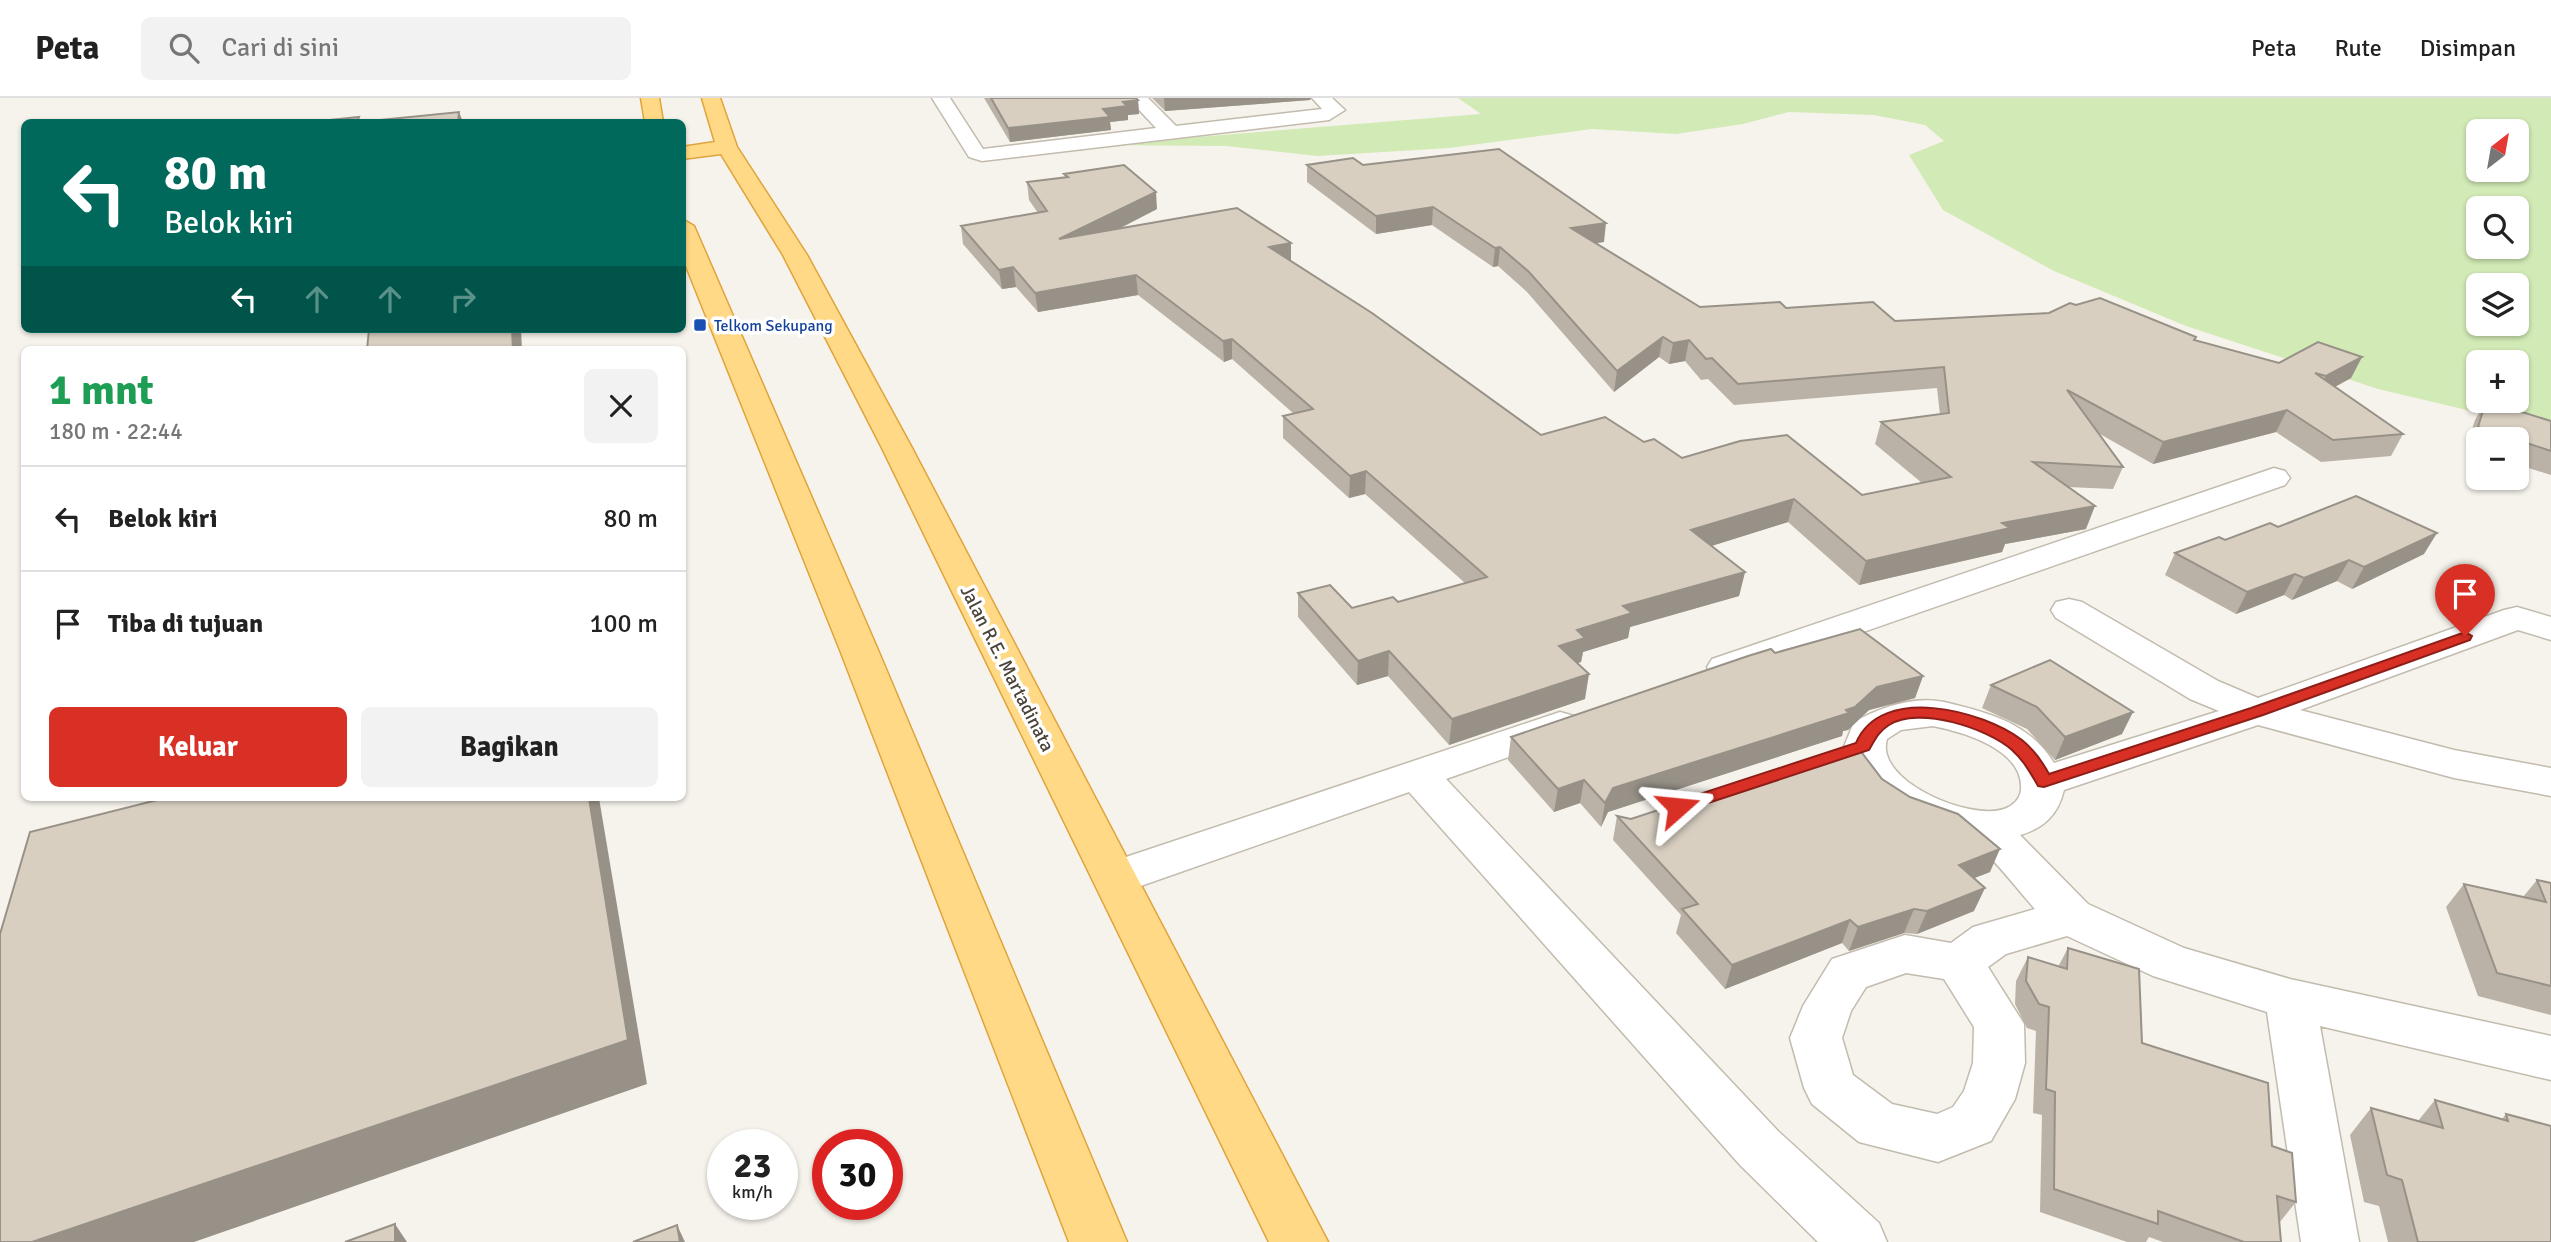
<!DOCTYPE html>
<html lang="id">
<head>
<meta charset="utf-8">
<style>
	:root { --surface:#fff; --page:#f2f2f2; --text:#222; --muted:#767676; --line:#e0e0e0; --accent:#d93025 }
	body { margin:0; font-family:Signika,sans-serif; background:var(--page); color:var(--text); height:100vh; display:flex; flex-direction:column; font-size:26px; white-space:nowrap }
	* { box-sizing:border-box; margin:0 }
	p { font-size:23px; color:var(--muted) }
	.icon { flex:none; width:38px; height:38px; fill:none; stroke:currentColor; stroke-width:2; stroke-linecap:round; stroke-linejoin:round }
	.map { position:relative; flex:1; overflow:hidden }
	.side { position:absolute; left:21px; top:248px; width:665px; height:455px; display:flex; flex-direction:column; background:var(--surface); border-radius:10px; box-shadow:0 2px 5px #0004 }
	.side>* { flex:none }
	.guide { position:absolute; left:21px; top:21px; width:665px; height:214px; border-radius:10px; box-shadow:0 2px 5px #0004; background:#00695c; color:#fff; overflow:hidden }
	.needle { width:46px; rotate:31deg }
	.fabs { position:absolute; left:2466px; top:21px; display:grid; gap:14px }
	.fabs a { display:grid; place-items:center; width:63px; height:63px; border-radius:10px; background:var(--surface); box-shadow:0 2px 5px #0004; font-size:35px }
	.speed { position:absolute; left:707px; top:1031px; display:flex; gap:14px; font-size:35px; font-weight:700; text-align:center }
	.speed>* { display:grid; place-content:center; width:91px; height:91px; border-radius:50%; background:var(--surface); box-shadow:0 2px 5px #0004; line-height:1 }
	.speed small { font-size:18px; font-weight:400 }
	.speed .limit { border:10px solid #d22; background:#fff; color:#111 }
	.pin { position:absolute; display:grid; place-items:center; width:60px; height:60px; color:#fff; margin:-72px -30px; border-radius:50% 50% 50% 0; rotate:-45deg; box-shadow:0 0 7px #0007 }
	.pin .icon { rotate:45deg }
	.me { position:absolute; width:77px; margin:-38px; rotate:72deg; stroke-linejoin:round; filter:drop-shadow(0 0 5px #0008) }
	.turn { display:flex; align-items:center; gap:24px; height:147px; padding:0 28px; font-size:32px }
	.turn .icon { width:91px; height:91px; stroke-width:2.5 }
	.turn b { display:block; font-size:49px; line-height:60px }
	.lanes { display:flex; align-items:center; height:66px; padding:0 28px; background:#0003; justify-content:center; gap:35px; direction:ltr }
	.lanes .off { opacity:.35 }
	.round { display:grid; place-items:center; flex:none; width:74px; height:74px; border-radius:10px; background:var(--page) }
	.head { display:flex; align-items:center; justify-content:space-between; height:119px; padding:0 28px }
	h1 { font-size:42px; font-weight:800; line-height:52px; color:#1e9e55 }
	.action { display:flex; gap:14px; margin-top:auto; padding:14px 28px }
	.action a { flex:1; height:80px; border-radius:10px; background:var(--accent); color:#fff; font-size:28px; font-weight:800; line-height:80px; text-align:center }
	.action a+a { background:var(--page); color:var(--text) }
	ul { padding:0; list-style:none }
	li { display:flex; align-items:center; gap:21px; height:105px; padding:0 28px; border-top:2px solid var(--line) }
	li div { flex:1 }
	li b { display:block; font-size:26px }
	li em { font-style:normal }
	header { display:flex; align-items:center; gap:42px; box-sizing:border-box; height:98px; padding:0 35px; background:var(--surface); border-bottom:2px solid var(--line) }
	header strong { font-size:33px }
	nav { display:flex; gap:38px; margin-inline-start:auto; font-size:24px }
	.search { width:490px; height:63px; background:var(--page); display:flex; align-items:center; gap:18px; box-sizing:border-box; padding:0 24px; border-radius:10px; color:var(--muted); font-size:26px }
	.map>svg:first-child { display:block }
	.green { fill:#d2eab5; fill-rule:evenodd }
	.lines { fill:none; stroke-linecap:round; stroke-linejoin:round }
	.minor-casing { stroke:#c2bbae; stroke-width:3 }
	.trunk-casing { stroke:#e0a43c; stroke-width:3 }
	.minor { fill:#fff; fill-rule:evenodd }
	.trunk { fill:#ffd985; fill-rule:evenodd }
	.wall { fill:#bab2a6 }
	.shaded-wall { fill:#979187 }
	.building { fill:#d8cfc1; stroke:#979187; stroke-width:2 }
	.route { fill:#d93025; stroke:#8d1f18; stroke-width:2 }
	.transit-dot { fill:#1a4fb4; stroke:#fff; stroke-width:2.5 }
	.labels { text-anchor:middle; stroke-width:7; stroke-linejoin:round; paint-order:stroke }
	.far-transit-label { font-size:16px; fill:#164399; stroke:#fff; text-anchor:start }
	.street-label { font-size:19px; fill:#4b4439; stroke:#fff }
</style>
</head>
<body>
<header>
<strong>Peta</strong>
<div class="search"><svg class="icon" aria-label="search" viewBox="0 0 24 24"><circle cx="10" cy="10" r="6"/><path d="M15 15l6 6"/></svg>Cari di sini</div>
<nav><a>Peta</a><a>Rute</a><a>Disimpan</a></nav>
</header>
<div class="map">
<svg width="2551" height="1144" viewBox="0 0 2551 1144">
	<rect width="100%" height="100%" fill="#f6f3ec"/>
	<!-- green -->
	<path class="green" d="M1458,0H2551V332L2378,291L2186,228L2054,173L1943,112L1909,57L1944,43L1925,27L1874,17L1789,14L1743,26L1676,36L1592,31L1449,50L1317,58L1226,48L1098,47L1481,16ZM2478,33H2516V72H2478ZM2478,110H2516V149H2478ZM2478,187H2516V226H2478ZM2478,264H2516V303H2478Z"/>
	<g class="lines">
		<!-- minor casing -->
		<g class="minor-casing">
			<g id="minor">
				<polygon points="932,0 950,0 983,51 1156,30 1128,0 1148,0 1176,28 1322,11 1312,0 1332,0 1345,12 1329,22 982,63 969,59"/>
				<polygon points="2274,370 2285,373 2290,380 2285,387 1740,577 1726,581 1712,577 1707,569 1712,561"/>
				<path d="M2069,501L2082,504L2218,583L2258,600L2504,512L2517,509L2551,519V542L2518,532L2300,612L2454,652L2551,670V698L2454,680L2258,627L2064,692C2058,717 2044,730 2020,737L2088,806L2184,850L2290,881L2551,938V982L2320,928L2359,1144H2301L2267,914L2153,878L2067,838L2006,856L1988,869L2024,926L2025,965L2015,1001L1991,1043L1938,1064L1859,1044L1812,1006L1804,990L1790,940L1803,908L1832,861L1905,837L1951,845L1973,829L2035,811C2015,789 1996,762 1973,743C1964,737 1947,737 1936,734C1892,720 1859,694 1843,651L1854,624C1881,609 1914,598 1944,604C1987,614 2030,625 2054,665L2219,613L2190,601L2056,520L2051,512L2056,504ZM1933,628C1963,634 2024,651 2021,692C2020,701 2013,708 2004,711C1970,723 1874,683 1887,641L1901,632ZM1906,875L1944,881L1974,929L1973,965L1964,993L1953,1009L1937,1016L1892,1006L1853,977L1842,940L1851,913L1866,889Z"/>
				<polygon points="1560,614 1574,618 1580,627 1574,636 1446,681 1778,1033 1879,1125 1887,1144 1818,1144 1740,1067 1409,694 1115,797 1099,792 1092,780 1099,768"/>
			</g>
		</g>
		<!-- trunk casing -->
		<g class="trunk-casing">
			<g id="trunk">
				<polygon points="641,0 659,0 663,24 645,24"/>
				<polygon points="702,0 720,0 737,49 807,157 912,350 1328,1144 1269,1144 882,350 783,157 721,56 682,61 682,49 715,44"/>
				<polygon points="682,121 694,128 878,552 1127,1144 1069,1144 840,552 682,158"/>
			</g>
		</g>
		<!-- minor -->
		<use href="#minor" class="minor"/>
		<!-- trunk -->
		<use href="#trunk" class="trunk"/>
	</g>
	<!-- wall -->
	<g class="wall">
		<polygon points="984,0 1136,0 1138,2 1139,16 1128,17 1128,22 1110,24 1111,32 1010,44"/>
		<polygon points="1152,0 1311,0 1310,2 1165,13"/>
		<polygon points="1307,67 1363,67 1604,144 1595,145 1700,209 1786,210 1895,223 2195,242 2279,265 2362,259 2351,280 2335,289 2403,336 2391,358 2321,364 2276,334 2153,366 2098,335 2123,369 2113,391 2068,389 2086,431 2005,446 2002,454 1859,487 1788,424 1711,448 1745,474 1739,498 1630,529 1628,540 1583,554 1581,564 1577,565 1585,601 1449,647 1388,578 1357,587 1298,519 1298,495 1352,510 1398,504 1465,485 1365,396 1349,400 1283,340 1283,318 1294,316 1232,261 1224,264 1138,197 1038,214 1016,189 1002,191 963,146 961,128 1038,115 1029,102 1027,84 1065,80 1064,76 1157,111 1119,131 1291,163 1541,337 1644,344 1682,360 1862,397 1922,385 1875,346 1881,324 1940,317 1937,290 1734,307 1708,281 1701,282 1685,263 1669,266 1659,259 1614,294 1527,194 1498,168 1493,169 1432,127 1376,136 1307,84"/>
		<polygon points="2486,303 2551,323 2551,377 2516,366 2516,341 2478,341 2478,353 2466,349 2475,322"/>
		<polygon points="2278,429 2424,456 2352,491 2337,483 2292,502 2284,497 2236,516 2165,477 2175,455"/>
		<polygon points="1775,555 1923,578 1915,600 1869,612 1848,632 1843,633 1842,638 1608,714 1601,729 1580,705 1554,714 1508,662 1511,639"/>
		<polygon points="1991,587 2122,636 2055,662 2027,631 1982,610"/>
		<polygon points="1617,718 1631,721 1990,774 1974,780 1974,813 1917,836 1904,835 1849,853 1842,845 1725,891 1676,835 1681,817 1613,742"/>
		<polygon points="2537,782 2551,785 2551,917 2478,898 2446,809 2464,786 2523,799"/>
		<polygon points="2068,850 2142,945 2272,1048 2296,1104 2279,1125 2281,1144 2163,1144 2149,1139 2146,1144 2127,1144 2040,1114 2042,1017 2033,1015 2036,933 2027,930 2015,906 2016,883 2028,859 2058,869"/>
		<polygon points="2435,1002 2502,1021 2506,1016 2551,1144 2388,1144 2379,1108 2364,1104 2350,1037 2371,1010 2418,1023"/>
	</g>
	<!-- shaded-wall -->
	<g class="shaded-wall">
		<polygon points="1164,0 1311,0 1310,2 1165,13"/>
		<polygon points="1138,2 1139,16 1128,17 1128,22 1110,24 1111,32 1010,44 1008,30 1103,11 1123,4"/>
		<polygon points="459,14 463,24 458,24"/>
		<polygon points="1156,94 1157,111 1061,160 1059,141"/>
		<polygon points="1433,109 1432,127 1376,136 1376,118"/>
		<polygon points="1606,125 1604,144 1568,149 1571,130"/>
		<polygon points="1291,145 1291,163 1269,149"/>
		<polygon points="1500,149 1498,168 1493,169 1495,150"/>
		<polygon points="1013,169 1016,189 1002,191 999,172"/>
		<polygon points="1136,177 1138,197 1038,214 1035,195"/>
		<polygon points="512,231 521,231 522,252 513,252"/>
		<polygon points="1663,239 1659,259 1614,294 1617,273"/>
		<polygon points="1232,241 1232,261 1224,264 1223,243"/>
		<polygon points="1689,242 1685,263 1669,266 1673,245"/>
		<polygon points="2362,259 2351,280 2316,299 2326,278"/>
		<polygon points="2287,312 2276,334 2153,366 2163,344"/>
		<polygon points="1366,373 1365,396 1349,400 1350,378"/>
		<polygon points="1794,401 1788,424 1686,456 1691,432"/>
		<polygon points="2095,408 2086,431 2005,446 2002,454 1859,487 1866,463 2002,425"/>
		<polygon points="2437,435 2424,456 2352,491 2364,469"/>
		<polygon points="2349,462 2337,483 2292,502 2304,480"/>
		<polygon points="1745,474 1739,498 1630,529 1628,540 1583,554 1581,564 1555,572 1559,548 1577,532 1623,508"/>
		<polygon points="2295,476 2284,497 2236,516 2247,494"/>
		<polygon points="1389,553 1388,578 1357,587 1358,563"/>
		<polygon points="1589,576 1585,601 1449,647 1452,621"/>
		<polygon points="1923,578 1915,600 1869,612 1848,632 1843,633 1842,638 1608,714 1601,729 1605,705 1613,690 1877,589"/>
		<polygon points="2133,614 2122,636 2055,662 2065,639"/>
		<polygon points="1584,682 1580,705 1554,714 1558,691"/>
		<polygon points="589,700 599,700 647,986 194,1144 32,1144"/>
		<polygon points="2000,751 1990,774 1949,790 1959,767"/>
		<polygon points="1985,790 1974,813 1917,836 1927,813"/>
		<polygon points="1914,811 1904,835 1849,853 1858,829"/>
		<polygon points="1850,822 1842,845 1725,891 1732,867"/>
		<polygon points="395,1126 407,1144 395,1144"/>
		<polygon points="677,1127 685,1144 680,1144"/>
	</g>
	<!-- building -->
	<g class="building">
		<polygon points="991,0 1136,0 1138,2 1123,4 1127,8 1103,11 1110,19 1008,30"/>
		<polygon points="459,14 458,24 360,24"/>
		<polygon points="359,19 357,24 311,24"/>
		<polygon points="1499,51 1606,125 1571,130 1700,209 1780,204 1786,210 1873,204 1895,223 2049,215 2070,205 2076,207 2100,200 2196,239 2194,242 2279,265 2318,244 2362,259 2326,278 2315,275 2403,336 2333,342 2287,312 2163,344 2067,292 2123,369 2033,364 2095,408 2002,425 2010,430 1866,463 1794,401 1691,432 1745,474 1623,508 1632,515 1577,532 1585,540 1559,548 1589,576 1452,621 1389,553 1358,563 1298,495 1330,487 1352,510 1393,499 1398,504 1487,479 1366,373 1350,378 1283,318 1313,311 1232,241 1223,243 1136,177 1035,195 1013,169 999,172 961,128 1047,113 1027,84 1068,79 1064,76 1124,67 1156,94 1059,141 1237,110 1291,145 1269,149 1372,215 1541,337 1605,319 1644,344 1654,341 1682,360 1740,343 1787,337 1862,397 1951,379 1881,324 1949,315 1944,269 1738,286 1712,260 1706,261 1689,242 1673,245 1663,239 1617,273 1529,174 1500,149 1495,150 1433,109 1376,118 1307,67 1353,60 1363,67"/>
		<polygon points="369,231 512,231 513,252 367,252"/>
		<polygon points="2486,303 2551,323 2551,353 2478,329"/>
		<polygon points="2356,398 2437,435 2364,469 2349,462 2304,480 2295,476 2247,494 2175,455 2219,439 2225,442 2270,425 2278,429"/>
		<polygon points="1860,531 1923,578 1877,589 1855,609 1846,612 1849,615 1613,690 1605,705 1584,682 1558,691 1511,639 1748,558 1771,551 1775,555"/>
		<polygon points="2050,562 2133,614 2065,639 2037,609 1991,587"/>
		<polygon points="1856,647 1882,681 1910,699 1958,716 2000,751 1959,767 1985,790 1927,813 1914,811 1858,829 1850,822 1732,867 1682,811 1698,806 1617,718 1631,721"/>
		<polygon points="165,700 589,700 628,942 32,1144 0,1144 0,836 30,734"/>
		<polygon points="2537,782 2551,785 2551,888 2497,875 2464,786 2546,804"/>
		<polygon points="2068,850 2139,871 2142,945 2268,985 2272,1048 2292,1055 2296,1104 2277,1098 2281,1144 2244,1144 2158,1113 2158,1126 2054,1091 2055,994 2046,991 2049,909 2039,906 2026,883 2028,859 2067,871"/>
		<polygon points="2435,1002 2508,1023 2506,1016 2551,1028 2551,1144 2418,1144 2402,1082 2387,1077 2371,1010 2443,1030"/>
		<polygon points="395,1126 395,1144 345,1144"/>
		<polygon points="677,1127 680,1144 633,1144"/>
	</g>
	<!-- route -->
	<path class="route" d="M2465,534L2472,538L2470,542L2263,617L2044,689L2038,688C2030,674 2024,663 2012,652C1987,630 1919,608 1889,627C1878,634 1875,642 1869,652L1678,715L1669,709L1672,705L1856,645C1881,586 1982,612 2022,642C2033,651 2042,663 2049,676L2251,610Z"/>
	<!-- markers -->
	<rect class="transit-dot" x="693" y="220" width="14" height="14" rx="3.5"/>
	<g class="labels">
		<!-- far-transit labels -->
		<g class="far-transit-label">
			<text x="714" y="233">Telkom Sekupang</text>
		</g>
		<!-- street labels -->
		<g class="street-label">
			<text transform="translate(1008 570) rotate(63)" y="7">Jalan R.E. Martadinata</text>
		</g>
	</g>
</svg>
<div class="fabs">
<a><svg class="needle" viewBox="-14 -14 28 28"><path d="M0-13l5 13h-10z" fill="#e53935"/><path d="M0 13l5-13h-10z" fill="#767676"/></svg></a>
<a><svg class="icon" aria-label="search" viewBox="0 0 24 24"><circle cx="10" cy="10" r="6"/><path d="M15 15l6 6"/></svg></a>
<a><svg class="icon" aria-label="layers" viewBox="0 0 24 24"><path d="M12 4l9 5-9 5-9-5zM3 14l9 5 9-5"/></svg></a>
<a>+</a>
<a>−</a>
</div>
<div class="speed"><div>23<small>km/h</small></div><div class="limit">30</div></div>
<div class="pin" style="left:2465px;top:538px;background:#d93025"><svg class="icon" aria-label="arrive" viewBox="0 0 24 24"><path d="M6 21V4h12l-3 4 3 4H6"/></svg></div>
<svg class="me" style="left:1678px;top:709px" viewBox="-20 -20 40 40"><path d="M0-17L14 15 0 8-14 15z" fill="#d93025" stroke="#fff" stroke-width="4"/></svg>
<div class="guide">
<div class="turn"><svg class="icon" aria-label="left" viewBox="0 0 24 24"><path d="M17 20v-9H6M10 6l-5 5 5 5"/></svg><div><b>80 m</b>Belok kiri</div></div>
<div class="lanes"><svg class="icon" aria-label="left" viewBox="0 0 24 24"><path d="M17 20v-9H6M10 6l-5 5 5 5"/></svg><svg class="icon off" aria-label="ahead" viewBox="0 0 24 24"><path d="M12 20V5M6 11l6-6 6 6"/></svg><svg class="icon off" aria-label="ahead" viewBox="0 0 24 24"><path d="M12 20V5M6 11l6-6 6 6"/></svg><svg class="icon off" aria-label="right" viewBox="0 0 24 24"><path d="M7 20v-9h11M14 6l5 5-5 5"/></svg></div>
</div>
<section class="side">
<div class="head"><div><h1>1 mnt</h1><p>180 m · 22:44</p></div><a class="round"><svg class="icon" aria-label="close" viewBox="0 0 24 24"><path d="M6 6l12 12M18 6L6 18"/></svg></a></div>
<ul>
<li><svg class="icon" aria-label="left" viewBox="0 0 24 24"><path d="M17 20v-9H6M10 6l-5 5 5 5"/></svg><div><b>Belok kiri</b></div><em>80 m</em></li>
<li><svg class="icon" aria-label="arrive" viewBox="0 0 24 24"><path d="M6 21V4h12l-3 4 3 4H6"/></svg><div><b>Tiba di tujuan</b></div><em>100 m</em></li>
</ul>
<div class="action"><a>Keluar</a><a>Bagikan</a></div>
</section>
</div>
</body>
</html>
